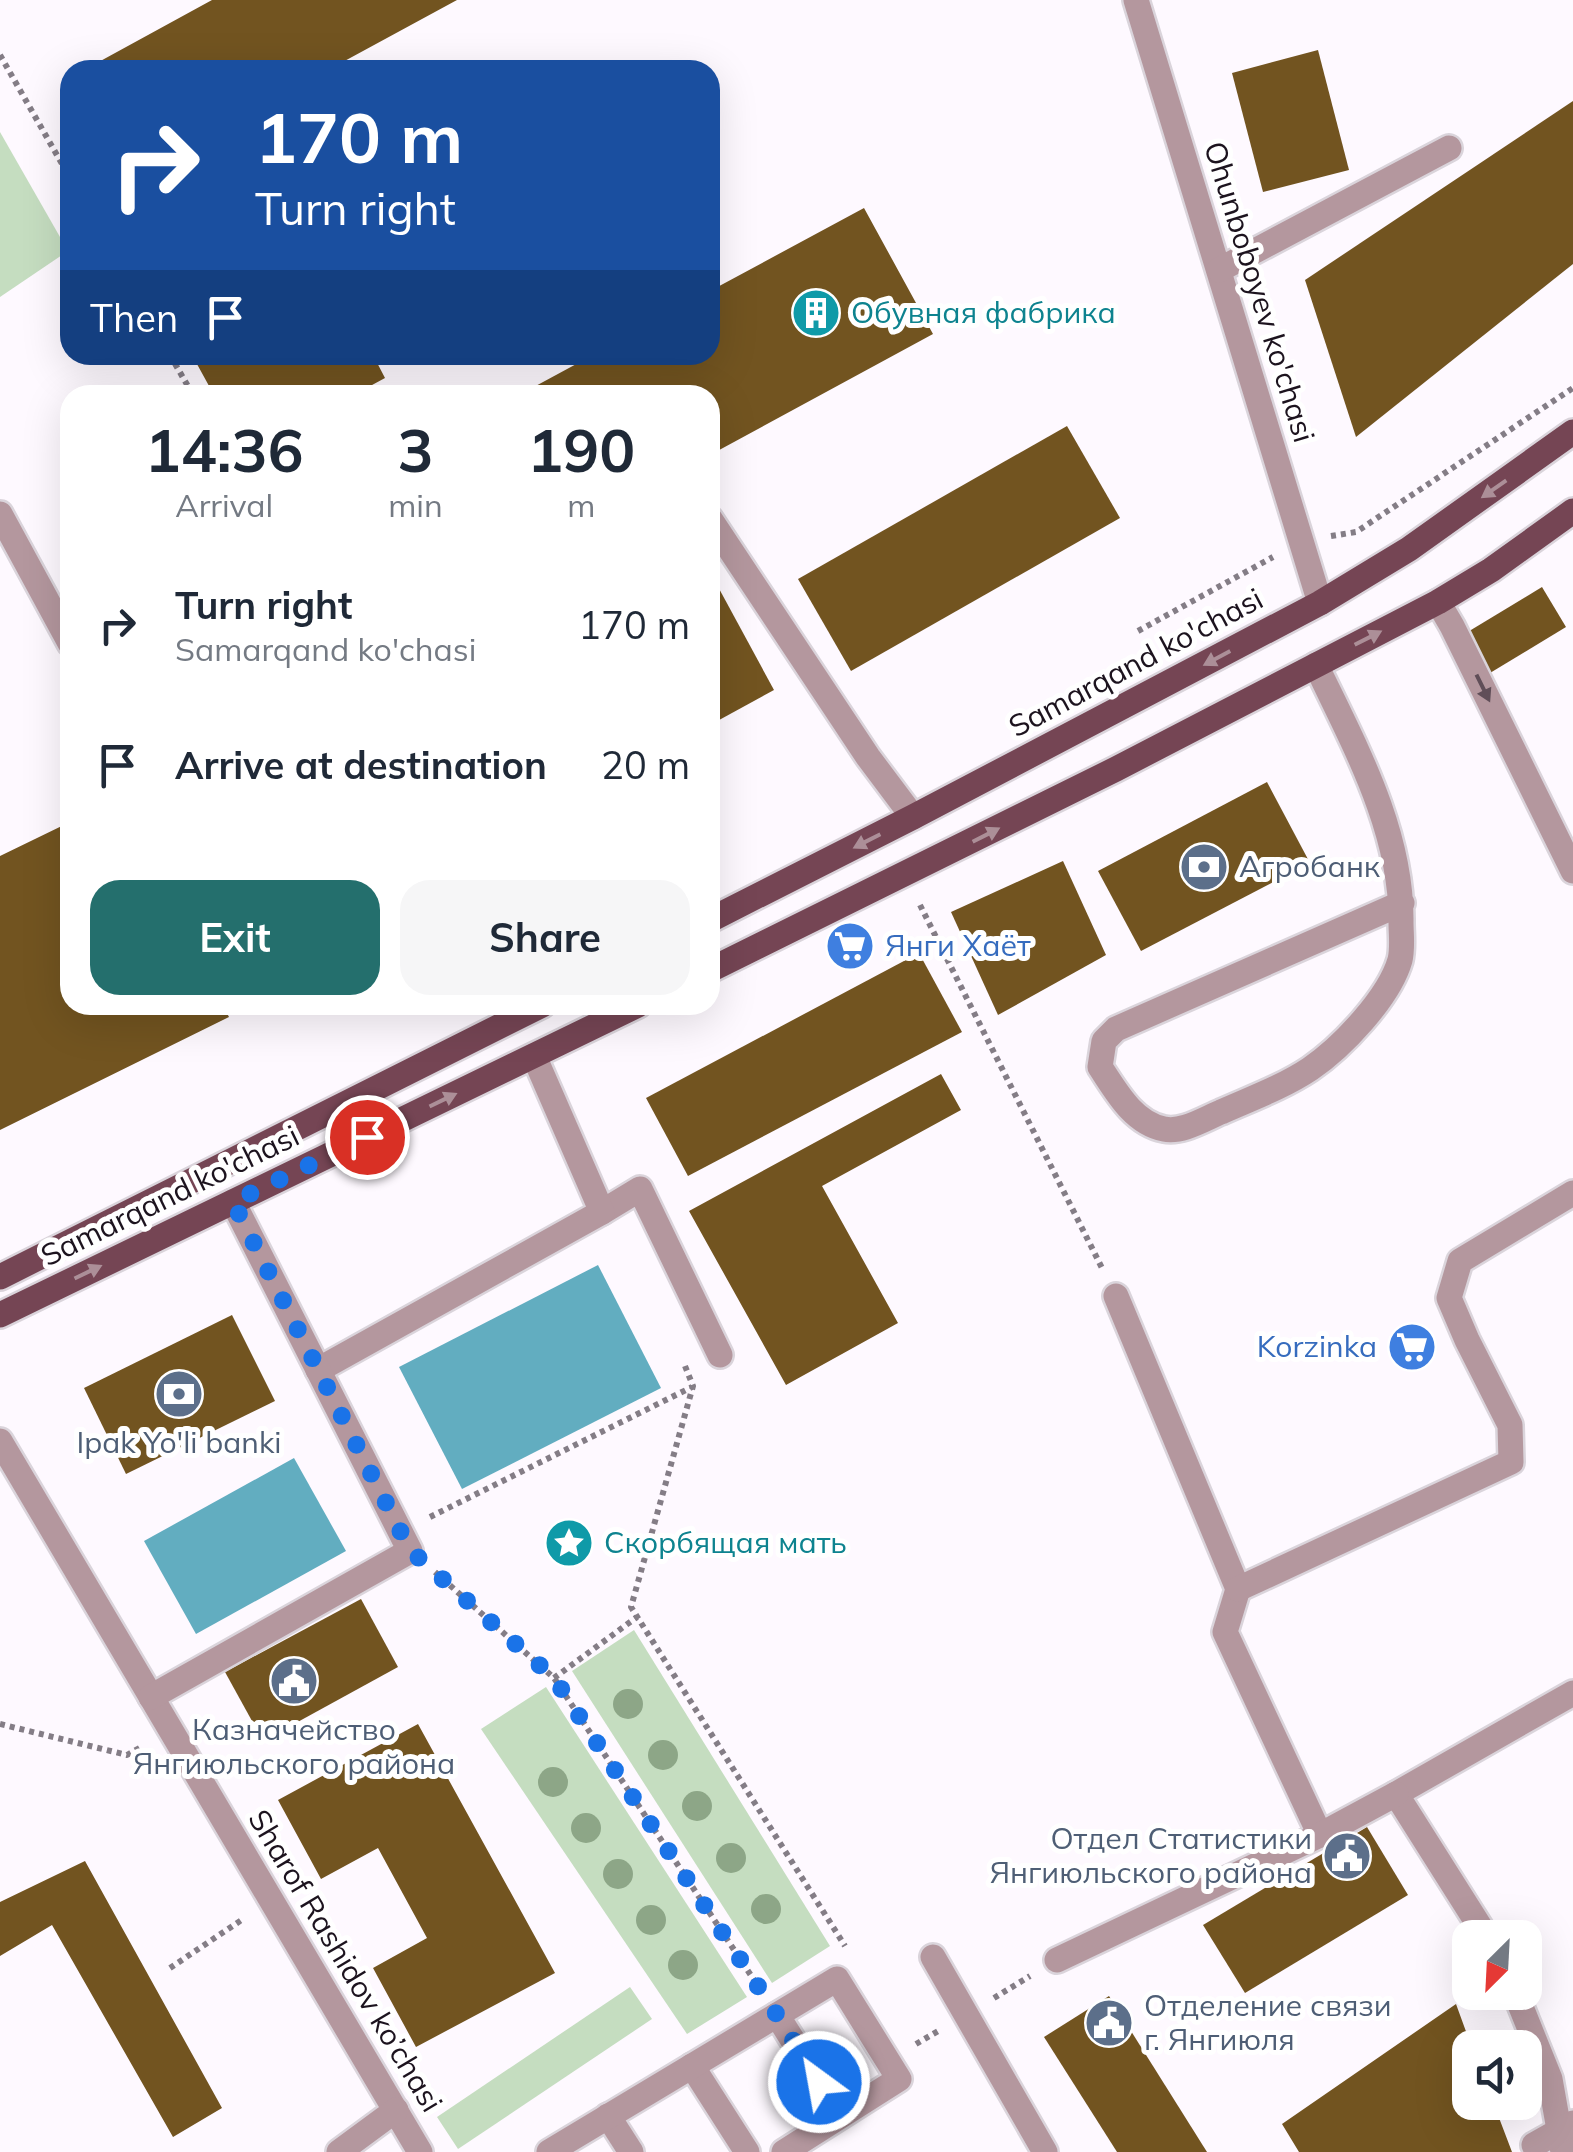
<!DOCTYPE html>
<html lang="en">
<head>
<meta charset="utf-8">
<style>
	:root { --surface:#fff; --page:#f6f6f7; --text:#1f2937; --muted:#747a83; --accent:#246f6d }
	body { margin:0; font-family:Mulish,sans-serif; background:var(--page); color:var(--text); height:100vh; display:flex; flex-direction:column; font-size:38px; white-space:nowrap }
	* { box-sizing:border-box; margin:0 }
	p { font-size:32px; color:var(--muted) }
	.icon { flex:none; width:55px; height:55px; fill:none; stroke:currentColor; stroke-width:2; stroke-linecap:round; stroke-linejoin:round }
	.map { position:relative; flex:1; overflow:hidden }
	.panel { position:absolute; left:60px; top:385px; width:660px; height:630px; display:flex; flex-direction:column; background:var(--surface); border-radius:30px; box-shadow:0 10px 40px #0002 }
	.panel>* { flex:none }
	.top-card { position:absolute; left:60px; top:60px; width:660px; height:305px; border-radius:30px; box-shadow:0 10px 40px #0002; background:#1a4fa0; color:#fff; overflow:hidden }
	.needle { width:65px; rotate:204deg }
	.buttons { position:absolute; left:1452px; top:1920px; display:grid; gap:20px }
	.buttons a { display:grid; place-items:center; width:90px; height:90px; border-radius:20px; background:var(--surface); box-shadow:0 10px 40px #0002; font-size:50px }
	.pin { position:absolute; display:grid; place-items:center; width:85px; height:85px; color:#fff; margin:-42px; border:5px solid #fff; border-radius:50%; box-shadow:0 2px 10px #0007 }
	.me { position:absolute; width:110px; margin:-55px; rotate:328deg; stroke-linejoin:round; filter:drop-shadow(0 0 8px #0008) }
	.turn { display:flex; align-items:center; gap:35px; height:210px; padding:0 30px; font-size:45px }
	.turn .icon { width:130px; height:130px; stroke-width:2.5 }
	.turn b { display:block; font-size:70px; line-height:85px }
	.then { display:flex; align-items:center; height:95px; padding:0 30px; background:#0003; gap:20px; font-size:38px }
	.eta { display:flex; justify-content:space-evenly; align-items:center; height:170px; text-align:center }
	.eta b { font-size:60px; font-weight:700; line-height:70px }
	.primary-button { display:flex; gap:20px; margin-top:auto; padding:20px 30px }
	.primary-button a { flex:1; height:115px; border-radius:30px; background:var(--accent); color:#fff; font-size:40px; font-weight:700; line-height:115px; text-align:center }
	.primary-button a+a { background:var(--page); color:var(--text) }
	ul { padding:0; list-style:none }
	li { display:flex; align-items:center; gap:30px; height:140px; padding:0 30px }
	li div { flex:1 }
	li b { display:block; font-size:38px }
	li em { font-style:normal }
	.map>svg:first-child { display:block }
	.green { fill:#c5ddc0 }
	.water { fill:#62adc0 }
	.building { fill:#725420 }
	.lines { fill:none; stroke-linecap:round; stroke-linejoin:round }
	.minor-casing { stroke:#dad4db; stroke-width:30 }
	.major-casing { stroke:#dad4db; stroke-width:30 }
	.path { stroke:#847d86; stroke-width:6; stroke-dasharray:5 5; stroke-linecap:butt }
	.minor { stroke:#b4979e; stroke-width:25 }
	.major { stroke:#754554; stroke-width:25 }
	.tree { fill:#8da687 }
	.oneway { fill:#ac8f98 }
	.oneway2 { fill:#604e58 }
	.route { stroke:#1a73e8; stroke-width:18; stroke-dasharray:0 32.4 }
	.labels { text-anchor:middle; stroke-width:10; stroke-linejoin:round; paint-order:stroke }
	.street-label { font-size:30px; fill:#1c131e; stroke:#fff }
	.culture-label { font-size:30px; fill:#0d838f; stroke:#fff; text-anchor:start }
	.service-label { font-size:30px; fill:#4e5e75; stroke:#fff; text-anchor:start }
	.shop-label { font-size:30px; fill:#366cbe; stroke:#fff; text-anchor:start }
</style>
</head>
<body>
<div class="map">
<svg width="1573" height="2152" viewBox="0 0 1573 2152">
	<rect width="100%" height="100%" fill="#fef9ff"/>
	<!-- green -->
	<g class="green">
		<polygon points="0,132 68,251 0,297"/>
		<polygon points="634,1630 830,1946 772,1983 572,1671"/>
		<polygon points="546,1687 747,1997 687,2034 481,1729"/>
		<polygon points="630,1987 652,2019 458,2149 437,2117"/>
	</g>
	<!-- water -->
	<g class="water">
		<polygon points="598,1265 661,1388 462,1489 399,1367"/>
		<polygon points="294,1458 346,1551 196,1634 144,1541"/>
	</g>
	<!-- building -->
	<g class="building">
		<polygon points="212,0 457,0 328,70 287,70 283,63 270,70 84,70"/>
		<polygon points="1318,50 1349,170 1263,192 1232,73"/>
		<polygon points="1573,101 1573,264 1356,437 1305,280"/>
		<polygon points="864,208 933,334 710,455 710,395 519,395 593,355 710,355 710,291"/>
		<polygon points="192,355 373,355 385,378 361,391 363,395 214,395"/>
		<polygon points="1067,426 1120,518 851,671 798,579"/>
		<polygon points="710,572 774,690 710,725"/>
		<polygon points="1542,587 1566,627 1490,673 1466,633"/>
		<polygon points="1267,782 1310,863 1141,951 1098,871"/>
		<polygon points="70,822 70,1005 223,1005 229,1017 0,1130 0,856"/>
		<polygon points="1063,861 1106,955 998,1015 951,912"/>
		<polygon points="919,953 962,1032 688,1176 646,1098"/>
		<polygon points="941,1074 961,1110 822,1186 898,1323 786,1385 689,1211"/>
		<polygon points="232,1315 275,1401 126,1474 84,1388"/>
		<polygon points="361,1599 398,1667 263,1741 225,1672"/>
		<polygon points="418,1724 555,1973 416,2047 373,1968 427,1938 378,1848 321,1879 278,1800"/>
		<polygon points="1367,1827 1408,1895 1245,1993 1203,1925"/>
		<polygon points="85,1861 222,2108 173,2137 52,1925 0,1956 0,1902"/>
		<polygon points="1109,1996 1207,2152 1117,2152 1044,2037"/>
		<polygon points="1456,2004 1472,2048 1470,2048 1470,2102 1493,2102 1512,2152 1299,2152 1282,2124"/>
	</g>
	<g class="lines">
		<!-- minor casing -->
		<g class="minor-casing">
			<g id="minor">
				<polyline points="1136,0 1320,603"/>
				<polyline points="1219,270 1449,148"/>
				<polyline points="0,514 70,643"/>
				<polyline points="710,519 868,757 913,817"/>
				<polyline points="1438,602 1452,626 1573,871"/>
				<path d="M1316,665C1354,745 1402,830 1401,922C1401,934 1403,948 1400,960C1389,998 1342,1047 1310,1069C1283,1087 1250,1099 1221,1112C1204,1119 1182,1133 1164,1129C1133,1123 1116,1091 1100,1067L1104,1041L1116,1029L1402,903"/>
				<polyline points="602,1212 640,1189 720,1355"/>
				<polyline points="1116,1296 1238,1589 1225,1632 1320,1835"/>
				<polyline points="318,1370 602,1212 534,1056"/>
				<polyline points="0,1441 420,2152"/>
				<polyline points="1238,1589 1511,1462 1510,1425 1467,1340 1449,1298 1460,1261 1573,1193"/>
				<polyline points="151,1697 410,1551 233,1202"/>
				<polyline points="1487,1938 1396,1794 1573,1693"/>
				<polyline points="933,1957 1045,2152"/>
				<polyline points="1057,1960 1320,1835 1396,1794"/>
				<polyline points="1515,1992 1550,2079 1563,2152"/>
				<polyline points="777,2015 840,2116"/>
				<polyline points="692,2066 747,2152"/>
				<polyline points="608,2116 631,2152"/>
				<polyline points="1534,2145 1573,2123"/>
				<polyline points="339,2152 396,2110"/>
				<polyline points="549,2152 837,1979 899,2079 784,2152"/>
			</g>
		</g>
		<!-- major casing -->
		<g class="major-casing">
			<g id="major">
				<polyline points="710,920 913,817 1320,603 1409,549 1573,432"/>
				<polyline points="710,970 1116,769 1438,602 1491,570 1573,511"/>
				<polyline points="0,1277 542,1005"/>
				<polyline points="0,1315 638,1005"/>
			</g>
		</g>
		<!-- path -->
		<g class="path">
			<polyline points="0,55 70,178"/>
			<polyline points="170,355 193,395"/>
			<polyline points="1331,536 1356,532 1573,388"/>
			<polyline points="1138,631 1273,557"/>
			<polyline points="920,905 1102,1268"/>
			<polyline points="685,1366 693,1386 631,1607 845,1946"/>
			<polyline points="430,1517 692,1387"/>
			<polyline points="435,1572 554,1678 760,1989"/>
			<polyline points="554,1678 637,1617"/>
			<polyline points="0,1724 127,1755 143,1746"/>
			<polyline points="170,1968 243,1919"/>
			<polyline points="994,1998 1030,1976"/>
			<polyline points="916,2044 940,2030"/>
		</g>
		<!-- minor -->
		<use href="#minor" class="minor"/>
		<!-- major -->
		<use href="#major" class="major"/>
	</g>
	<!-- trees -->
	<g class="tree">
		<circle cx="628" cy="1704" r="15"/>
		<circle cx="663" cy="1755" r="15"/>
		<circle cx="553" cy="1782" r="15"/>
		<circle cx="697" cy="1806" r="15"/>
		<circle cx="586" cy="1828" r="15"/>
		<circle cx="731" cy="1858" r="15"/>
		<circle cx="618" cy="1874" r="15"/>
		<circle cx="766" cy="1909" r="15"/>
		<circle cx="651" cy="1920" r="15"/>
		<circle cx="683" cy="1965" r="15"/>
	</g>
	<!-- one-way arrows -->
	<defs><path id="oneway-solid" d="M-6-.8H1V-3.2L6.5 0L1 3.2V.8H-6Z" transform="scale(2.5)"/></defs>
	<g class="oneway">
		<use href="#oneway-solid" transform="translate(1494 489) rotate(145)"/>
		<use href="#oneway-solid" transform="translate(1368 638) rotate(-27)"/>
		<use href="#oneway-solid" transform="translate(1217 658) rotate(152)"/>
		<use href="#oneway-solid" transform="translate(986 835) rotate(-27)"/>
		<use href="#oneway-solid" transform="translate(867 841) rotate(153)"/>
		<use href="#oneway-solid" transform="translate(443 1100) rotate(-26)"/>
		<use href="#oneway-solid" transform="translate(88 1272) rotate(-26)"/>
	</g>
	<use class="oneway2" href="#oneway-solid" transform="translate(1483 688) rotate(64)"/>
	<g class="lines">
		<!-- route -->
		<polyline class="route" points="367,1137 233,1202 410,1550 554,1678 777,2015 819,2082"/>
	</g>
	<!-- icons -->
	<defs>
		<g id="building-disc" transform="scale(2.5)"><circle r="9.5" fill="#0f9aa8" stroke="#fff"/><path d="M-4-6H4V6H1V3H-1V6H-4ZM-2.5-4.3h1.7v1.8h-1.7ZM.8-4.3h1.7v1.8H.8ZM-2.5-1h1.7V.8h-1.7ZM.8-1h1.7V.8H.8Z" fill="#fff"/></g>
		<g id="bank-disc" transform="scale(2.5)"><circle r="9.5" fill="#5c6f8a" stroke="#fff"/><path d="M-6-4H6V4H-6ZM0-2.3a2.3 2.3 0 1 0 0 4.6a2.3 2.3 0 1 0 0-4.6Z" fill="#fff"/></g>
		<g id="supermarket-disc" transform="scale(2.5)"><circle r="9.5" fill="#3f7fe0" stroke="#fff"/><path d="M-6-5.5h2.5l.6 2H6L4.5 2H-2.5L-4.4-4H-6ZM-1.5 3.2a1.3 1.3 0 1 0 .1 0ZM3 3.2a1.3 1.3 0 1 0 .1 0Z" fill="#fff"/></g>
		<g id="sight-disc" transform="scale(2.5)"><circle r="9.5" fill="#0f9aa8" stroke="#fff"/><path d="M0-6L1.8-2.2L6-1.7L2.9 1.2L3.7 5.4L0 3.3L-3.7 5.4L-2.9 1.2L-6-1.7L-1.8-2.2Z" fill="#fff"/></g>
		<g id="civic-disc" transform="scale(2.5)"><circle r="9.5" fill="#5c6f8a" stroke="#fff"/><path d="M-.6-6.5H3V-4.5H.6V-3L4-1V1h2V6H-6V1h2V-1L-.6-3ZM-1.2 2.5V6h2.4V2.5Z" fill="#fff"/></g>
	</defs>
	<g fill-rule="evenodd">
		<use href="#building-disc" x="816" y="313"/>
		<use href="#bank-disc" x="1204" y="867"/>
		<use href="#supermarket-disc" x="850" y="946"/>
		<use href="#supermarket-disc" x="1412" y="1347"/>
		<use href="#bank-disc" x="179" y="1394"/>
		<use href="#sight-disc" x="569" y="1543"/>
		<use href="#civic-disc" x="294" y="1681"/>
		<use href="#civic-disc" x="1347" y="1856"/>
		<use href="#civic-disc" x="1109" y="2023"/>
	</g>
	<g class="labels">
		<!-- street labels -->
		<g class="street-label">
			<text transform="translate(1259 292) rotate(73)" y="10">Ohunboboyev ko'chasi</text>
			<text transform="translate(1136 663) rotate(-28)" y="10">Samarqand ko'chasi</text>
			<text transform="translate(170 1196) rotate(-26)" y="10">Samarqand ko'chasi</text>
			<text transform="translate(345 1961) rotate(59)" y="10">Sharof Rashidov ko’chasi</text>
		</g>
		<!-- culture labels -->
		<g class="culture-label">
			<text x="851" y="323">Обувная фабрика</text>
			<text x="604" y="1553">Скорбящая мать</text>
		</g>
		<!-- service labels -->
		<g class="service-label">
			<text x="1239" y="877">Агробанк</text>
			<text x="179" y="1453" text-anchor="middle">Ipak Yo'li banki</text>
			<text x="294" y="1740" text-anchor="middle">Казначейство<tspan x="294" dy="34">Янгиюльского района</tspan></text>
			<text x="1312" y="1849" text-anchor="end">Отдел Статистики<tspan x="1312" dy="34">Янгиюльского района</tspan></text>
			<text x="1144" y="2016">Отделение связи<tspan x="1144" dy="34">г. Янгиюля</tspan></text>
		</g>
		<!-- shop labels -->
		<g class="shop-label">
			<text x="885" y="956">Янги Хаёт</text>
			<text x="1377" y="1357" text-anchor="end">Korzinka</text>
		</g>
	</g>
</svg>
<div class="buttons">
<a><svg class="needle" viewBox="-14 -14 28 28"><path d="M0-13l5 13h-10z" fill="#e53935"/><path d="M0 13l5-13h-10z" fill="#747a83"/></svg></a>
<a><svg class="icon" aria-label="sound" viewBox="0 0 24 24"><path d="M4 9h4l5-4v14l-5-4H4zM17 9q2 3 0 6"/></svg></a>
</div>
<div class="pin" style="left:367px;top:1137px;background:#d93025"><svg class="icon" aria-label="arrive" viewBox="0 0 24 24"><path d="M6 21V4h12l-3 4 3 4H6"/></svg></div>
<svg class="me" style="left:819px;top:2082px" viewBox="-20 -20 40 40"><circle r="17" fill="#1a73e8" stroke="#fff" stroke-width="3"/><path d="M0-11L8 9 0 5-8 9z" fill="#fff"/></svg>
<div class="top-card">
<div class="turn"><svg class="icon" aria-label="right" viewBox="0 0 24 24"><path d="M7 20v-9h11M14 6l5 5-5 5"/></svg><div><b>170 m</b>Turn right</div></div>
<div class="then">Then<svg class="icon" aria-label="arrive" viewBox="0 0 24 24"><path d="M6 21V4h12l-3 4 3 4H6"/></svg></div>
</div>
<section class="panel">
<div class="eta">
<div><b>14:36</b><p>Arrival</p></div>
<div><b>3</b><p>min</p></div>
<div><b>190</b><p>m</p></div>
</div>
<ul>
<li><svg class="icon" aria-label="right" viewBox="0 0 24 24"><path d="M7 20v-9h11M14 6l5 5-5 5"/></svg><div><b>Turn right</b><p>Samarqand ko'chasi</p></div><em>170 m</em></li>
<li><svg class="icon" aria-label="arrive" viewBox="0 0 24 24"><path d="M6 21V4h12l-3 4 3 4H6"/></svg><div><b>Arrive at destination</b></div><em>20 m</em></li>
</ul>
<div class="primary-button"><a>Exit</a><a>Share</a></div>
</section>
</div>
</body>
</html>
